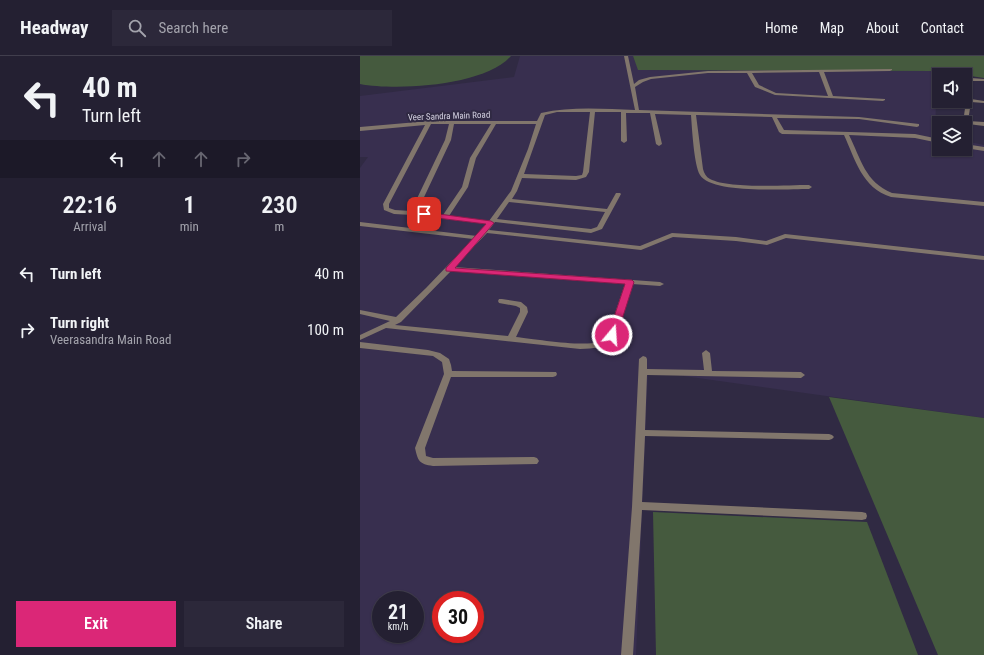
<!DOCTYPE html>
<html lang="en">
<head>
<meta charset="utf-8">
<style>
	:root { --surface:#242032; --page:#2c283a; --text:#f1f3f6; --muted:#a3a3ac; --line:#413e4d; --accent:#db2777 }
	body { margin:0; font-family:"Roboto Condensed",sans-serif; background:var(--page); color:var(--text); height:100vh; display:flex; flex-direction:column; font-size:15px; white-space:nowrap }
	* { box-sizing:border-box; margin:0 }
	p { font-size:13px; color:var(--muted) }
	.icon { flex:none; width:22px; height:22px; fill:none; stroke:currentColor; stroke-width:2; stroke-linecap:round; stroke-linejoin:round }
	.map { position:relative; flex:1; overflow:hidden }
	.details { display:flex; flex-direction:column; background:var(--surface); width:360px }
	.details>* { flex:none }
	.guide { background:#242032; color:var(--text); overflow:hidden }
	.buttons { position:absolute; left:572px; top:12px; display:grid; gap:8px }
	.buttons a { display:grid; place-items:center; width:40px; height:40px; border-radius:0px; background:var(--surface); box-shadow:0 1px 3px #0004,0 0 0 1px var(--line); font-size:20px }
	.speed { position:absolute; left:12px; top:535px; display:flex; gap:8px; font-size:20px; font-weight:700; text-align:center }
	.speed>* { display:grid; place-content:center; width:52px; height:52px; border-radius:50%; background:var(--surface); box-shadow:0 1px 3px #0004,0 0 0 1px var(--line); line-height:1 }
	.speed small { font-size:10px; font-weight:400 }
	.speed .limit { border:6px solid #d22; background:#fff; color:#111 }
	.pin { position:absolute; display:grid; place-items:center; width:34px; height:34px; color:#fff; margin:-17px; border-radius:8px; box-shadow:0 2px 6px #0006 }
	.me { position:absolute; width:44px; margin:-22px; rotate:18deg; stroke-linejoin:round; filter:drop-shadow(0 0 3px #0008) }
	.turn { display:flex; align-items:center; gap:14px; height:84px; padding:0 16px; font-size:18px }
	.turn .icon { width:52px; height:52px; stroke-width:2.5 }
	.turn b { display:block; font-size:28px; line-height:34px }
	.lanes { display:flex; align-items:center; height:38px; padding:0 16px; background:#0003; justify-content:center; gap:20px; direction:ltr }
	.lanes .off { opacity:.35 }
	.eta { display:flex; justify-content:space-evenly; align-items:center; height:68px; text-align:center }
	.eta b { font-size:24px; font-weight:600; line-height:28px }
	.primary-button { display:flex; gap:8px; margin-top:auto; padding:8px 16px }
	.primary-button a { flex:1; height:46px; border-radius:0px; background:var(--accent); color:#fff; font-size:16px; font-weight:600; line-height:46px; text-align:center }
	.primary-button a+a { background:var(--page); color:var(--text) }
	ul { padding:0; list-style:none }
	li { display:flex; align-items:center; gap:12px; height:56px; padding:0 16px }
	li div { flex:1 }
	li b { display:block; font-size:15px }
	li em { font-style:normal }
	header { display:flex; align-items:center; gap:24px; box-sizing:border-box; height:56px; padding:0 20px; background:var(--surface); border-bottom:1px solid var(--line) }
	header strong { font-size:19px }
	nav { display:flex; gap:22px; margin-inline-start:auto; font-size:14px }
	.search { width:280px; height:36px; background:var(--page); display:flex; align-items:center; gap:10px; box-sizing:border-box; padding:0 14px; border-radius:0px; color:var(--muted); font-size:15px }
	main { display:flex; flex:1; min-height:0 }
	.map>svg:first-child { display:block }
	.built { fill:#382f4f; fill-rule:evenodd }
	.green { fill:#455a3e }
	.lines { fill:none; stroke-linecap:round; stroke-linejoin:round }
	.street { fill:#81766c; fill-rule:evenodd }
	.route { fill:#db2777; stroke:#8e194d }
	.labels { text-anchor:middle; stroke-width:4; stroke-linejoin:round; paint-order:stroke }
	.far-street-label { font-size:9px; fill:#d4d1e1; stroke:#302a43 }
</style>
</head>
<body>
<header>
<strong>Headway</strong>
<div class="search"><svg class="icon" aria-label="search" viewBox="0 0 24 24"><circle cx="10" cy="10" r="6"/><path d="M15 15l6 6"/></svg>Search here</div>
<nav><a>Home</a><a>Map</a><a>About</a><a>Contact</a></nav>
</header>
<main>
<section class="details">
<div class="guide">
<div class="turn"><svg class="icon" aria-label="left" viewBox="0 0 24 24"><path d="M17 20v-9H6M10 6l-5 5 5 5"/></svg><div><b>40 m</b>Turn left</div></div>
<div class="lanes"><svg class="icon" aria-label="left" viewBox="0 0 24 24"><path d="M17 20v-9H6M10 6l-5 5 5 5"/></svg><svg class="icon off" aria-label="ahead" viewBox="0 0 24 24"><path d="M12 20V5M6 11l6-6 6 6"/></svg><svg class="icon off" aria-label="ahead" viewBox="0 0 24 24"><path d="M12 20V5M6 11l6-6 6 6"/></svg><svg class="icon off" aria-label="right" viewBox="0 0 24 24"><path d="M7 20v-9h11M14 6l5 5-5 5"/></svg></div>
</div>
<div class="eta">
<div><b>22:16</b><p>Arrival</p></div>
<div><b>1</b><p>min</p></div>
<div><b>230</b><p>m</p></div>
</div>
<ul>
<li><svg class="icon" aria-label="left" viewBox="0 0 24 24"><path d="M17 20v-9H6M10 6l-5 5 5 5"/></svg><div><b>Turn left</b></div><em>40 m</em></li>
<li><svg class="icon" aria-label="right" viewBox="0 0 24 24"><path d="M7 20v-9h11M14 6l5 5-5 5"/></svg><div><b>Turn right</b><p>Veerasandra Main Road</p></div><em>100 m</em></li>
</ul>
<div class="primary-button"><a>Exit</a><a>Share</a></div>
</section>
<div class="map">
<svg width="624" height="599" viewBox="0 0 624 599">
	<rect width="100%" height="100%" fill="#302a43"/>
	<!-- built -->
	<path class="built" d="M160,0H273L279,14L577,15L575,79L579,80V93H605V85L624,89V362L288,315L276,599H0V112L8,101H0V40L154,21ZM21,544H55V578H21ZM81,544H115V578H81Z"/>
	<!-- green -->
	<g class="green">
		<path d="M0,0H151C125,30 37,35 0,28Z"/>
		<polygon points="273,0 624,0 624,22 577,15 278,14"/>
		<polygon points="469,341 624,362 624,599 578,599"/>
		<polygon points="293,456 507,466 558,599 296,599"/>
	</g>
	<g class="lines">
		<!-- street -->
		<g class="street">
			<path d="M264,0H268L274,28L279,24L290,21L348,15L532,13V14L530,15L464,16L473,40L525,43V44L523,45L415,39L395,31L387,17H348L291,23L283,26L275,31L279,54L499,61L559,68V70L557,71L499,63L417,62L424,74L555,78L579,83V87L555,82L489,79C501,103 505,126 532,137L624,146V150L531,141C502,132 495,103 484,79L422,78L419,76L412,61L336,59L343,113C344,117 346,121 350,123C369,133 426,129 449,129L452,131L449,133C427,133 351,138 340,119C334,109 332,72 331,59L295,58L302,88L299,90L296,88L290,57H266L267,85L264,87L261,85V56H235L229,116L226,121L216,124L162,122L157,135L152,143L247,153L256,137H260L261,138L242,173L231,177L135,166L129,174L280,190L312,177L376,181L406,185L425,178L624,200V204L426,182L407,189L376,185L313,181L281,194L127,177L94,211L300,226L304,228L300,230L272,228C268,239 265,250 262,261C253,288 249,292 220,293L26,272L0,284V279L30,265L0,258V254L36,261L66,232L113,183L0,170V166L117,180L127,168L53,159L34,158L24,154L23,148L65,69L0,75V71L69,65H177L181,57C212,50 245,53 275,54ZM459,16L468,40L416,37L399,29L392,17ZM197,56H230L223,116L222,119L216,120L164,118L185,59ZM71,68H89L85,84L51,155L35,154L29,152V148ZM94,68H131L110,102L102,131L83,159L57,156L91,84ZM136,68H176L168,93L151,135L129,165L89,160L108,131L116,102ZM149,146L245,156L237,171L231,173L137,163ZM91,215L265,228L248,278C246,282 242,284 238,286C223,291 174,283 156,281L168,256L167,251L161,246L142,243H139L138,245L139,247L156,250L160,252V256L148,280L35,269L41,266Z"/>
			<polygon points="611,22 624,23 624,25 613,25 611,43 624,45 624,47 611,46 608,65 624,66 624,70 608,68 608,71 605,73 605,67 603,67 609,23"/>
			<polygon points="605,88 624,91 624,95 605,92"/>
			<path d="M0,286L68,294L80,297L89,303L91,309L92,315L196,316L197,318L196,320L193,321H91L65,392L66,400L73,402L174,401L177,402L179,405L177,408L73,410C59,408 58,405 55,392L84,318L82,306L73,300L0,292Z"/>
			<polygon points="346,294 350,297 352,315 441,316 445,319 441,322 287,319 285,374 469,378 472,379 474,381 472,383 469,384 285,380 282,446 502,456 506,457 507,460 506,463 502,464 282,454 273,599 261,599 272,451 279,303 283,300 286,301 287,303 287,313 344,314 342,297"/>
		</g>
	</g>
	<!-- route -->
	<polygon class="route" points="64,156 131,165 134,167 95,212 272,224 274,226 257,279 252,282 248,279 265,228 86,215 86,212 126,168 61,160 61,157"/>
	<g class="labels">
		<!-- far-street labels -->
		<g class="far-street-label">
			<text transform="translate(89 60) rotate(-2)" y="3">Veer Sandra Main Road</text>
		</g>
	</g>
</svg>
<div class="buttons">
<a><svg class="icon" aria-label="sound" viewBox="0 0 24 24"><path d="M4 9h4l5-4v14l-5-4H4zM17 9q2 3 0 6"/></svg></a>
<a><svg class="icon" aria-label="layers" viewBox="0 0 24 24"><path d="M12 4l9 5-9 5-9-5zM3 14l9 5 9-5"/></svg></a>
</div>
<div class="speed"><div>21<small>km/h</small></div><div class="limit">30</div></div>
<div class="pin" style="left:64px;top:158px;background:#d93025"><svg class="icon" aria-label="arrive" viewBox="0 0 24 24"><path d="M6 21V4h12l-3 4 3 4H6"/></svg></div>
<svg class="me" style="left:252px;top:279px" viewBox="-20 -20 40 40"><circle r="17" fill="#db2777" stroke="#fff" stroke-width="3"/><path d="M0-11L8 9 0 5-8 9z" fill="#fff"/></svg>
</div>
</main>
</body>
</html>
